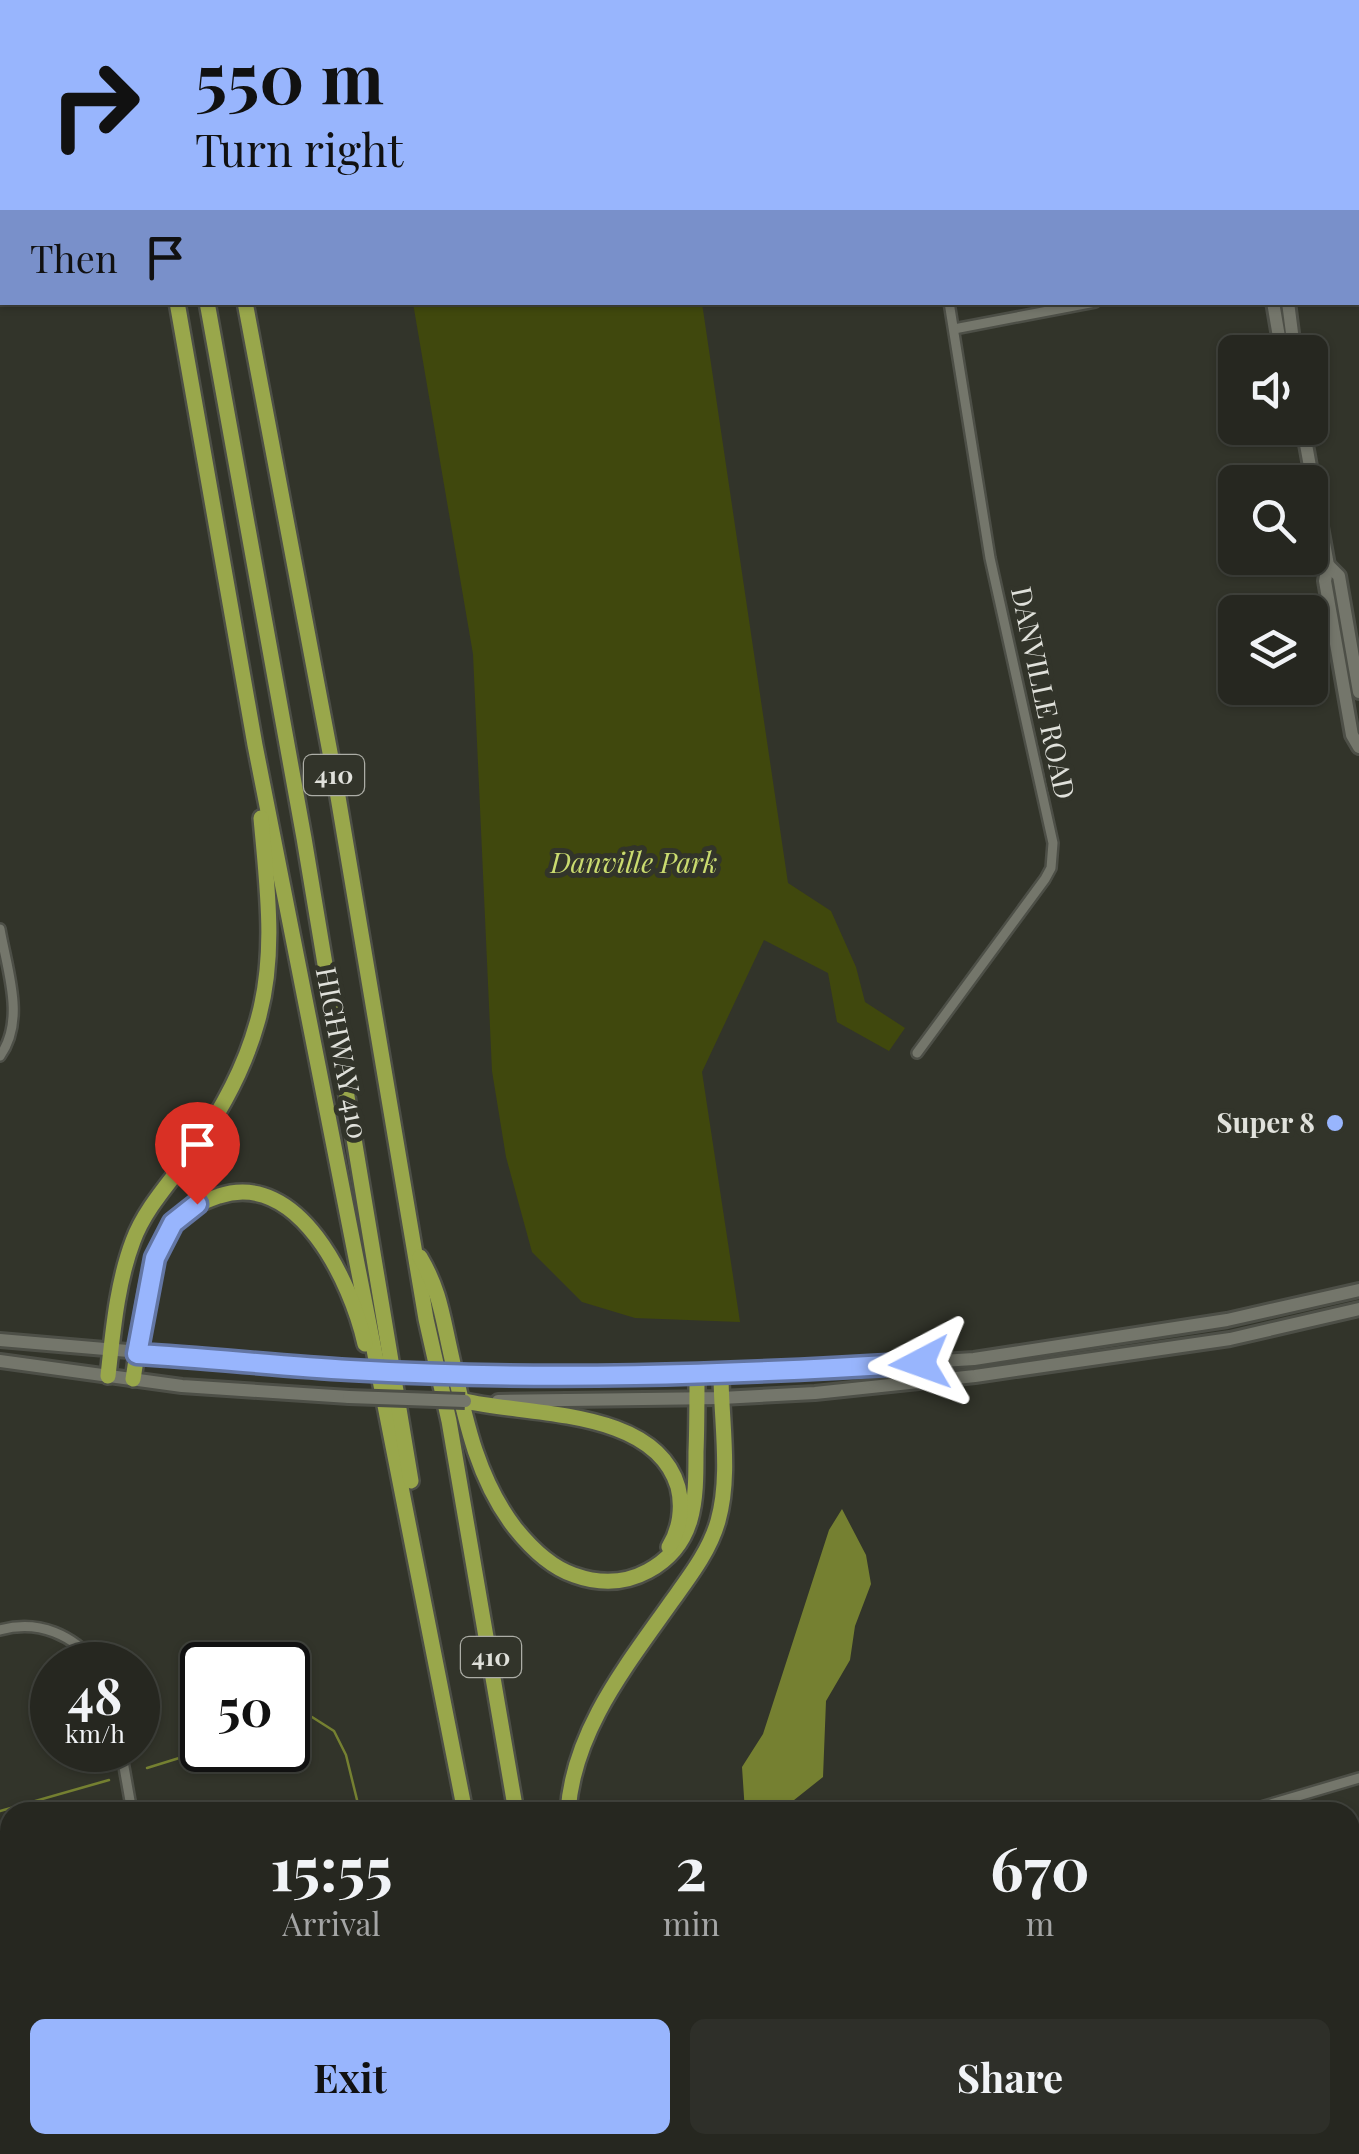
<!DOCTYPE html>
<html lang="en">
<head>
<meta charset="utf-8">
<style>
	:root { --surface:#262720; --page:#2e2f29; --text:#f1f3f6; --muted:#a4a5a5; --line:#42443e; --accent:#98b5fd }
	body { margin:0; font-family:"Playfair Display",serif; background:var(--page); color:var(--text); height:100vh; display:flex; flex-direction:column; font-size:38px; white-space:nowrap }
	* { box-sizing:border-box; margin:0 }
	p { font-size:32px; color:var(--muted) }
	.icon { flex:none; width:55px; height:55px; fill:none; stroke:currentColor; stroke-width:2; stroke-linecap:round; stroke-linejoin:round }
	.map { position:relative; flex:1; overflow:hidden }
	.details { position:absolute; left:0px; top:1802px; width:1360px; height:352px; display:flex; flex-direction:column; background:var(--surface); border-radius:30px 30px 0 0; box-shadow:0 2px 8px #0004,0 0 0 2px var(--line) }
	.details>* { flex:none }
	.hud { position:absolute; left:0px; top:0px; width:1360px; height:305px; box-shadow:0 2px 8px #0004,0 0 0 2px var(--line); background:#98b5fd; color:#111; overflow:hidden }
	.fabs { position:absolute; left:1218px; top:335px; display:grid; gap:20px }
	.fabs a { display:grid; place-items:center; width:110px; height:110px; border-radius:15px; background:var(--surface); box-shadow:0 2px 8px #0004,0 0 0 2px var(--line); font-size:50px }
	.speed { position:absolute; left:30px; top:1642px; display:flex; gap:20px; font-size:50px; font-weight:700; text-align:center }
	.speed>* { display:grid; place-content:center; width:130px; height:130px; border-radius:50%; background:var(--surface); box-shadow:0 2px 8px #0004,0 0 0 2px var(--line); line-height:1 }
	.speed small { font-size:25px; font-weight:400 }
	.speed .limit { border:5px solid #111; border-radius:15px; background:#fff; color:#111 }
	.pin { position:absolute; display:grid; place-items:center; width:85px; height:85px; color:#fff; margin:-102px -42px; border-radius:50% 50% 50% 0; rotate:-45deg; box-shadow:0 0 10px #0007 }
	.pin .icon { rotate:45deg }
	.me { position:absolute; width:110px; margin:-55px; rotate:266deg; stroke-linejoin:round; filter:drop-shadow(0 0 8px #0008) }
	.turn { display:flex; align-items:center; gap:35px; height:210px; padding:0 30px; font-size:45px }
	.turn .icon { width:130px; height:130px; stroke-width:2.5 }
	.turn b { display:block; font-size:70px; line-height:85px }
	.then { display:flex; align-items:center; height:95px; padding:0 30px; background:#0003; gap:20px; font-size:38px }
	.eta { display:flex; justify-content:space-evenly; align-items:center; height:170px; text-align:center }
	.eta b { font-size:60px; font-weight:700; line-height:70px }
	.action { display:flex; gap:20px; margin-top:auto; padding:20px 30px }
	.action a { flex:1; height:115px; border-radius:15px; background:var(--accent); color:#111; font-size:40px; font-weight:700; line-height:115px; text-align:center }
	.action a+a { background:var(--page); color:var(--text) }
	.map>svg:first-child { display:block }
	.green { fill:#40480d }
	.water { fill:#758031 }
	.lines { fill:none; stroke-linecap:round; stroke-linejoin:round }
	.stream { stroke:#758031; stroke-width:2.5 }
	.minor-casing { stroke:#4d4f47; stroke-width:14 }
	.secondary-casing { stroke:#4d4f47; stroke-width:18 }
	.motorway-casing { stroke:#4d4f47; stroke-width:20 }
	.minor { stroke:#74766b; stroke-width:9 }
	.secondary { stroke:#74766b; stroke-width:12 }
	.motorway { stroke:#99a74b; stroke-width:15 }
	.secondary-bridge-casing { stroke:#4d4f47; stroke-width:18; stroke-linecap:butt }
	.secondary-bridge { stroke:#74766b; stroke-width:12 }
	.route-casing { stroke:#6376a4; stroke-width:25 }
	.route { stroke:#98b5fd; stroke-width:18 }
	.poi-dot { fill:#98b5fd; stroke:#32342a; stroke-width:4 }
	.labels { text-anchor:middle; stroke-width:10; stroke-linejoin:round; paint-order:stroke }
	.shield { fill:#32342a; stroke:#acada6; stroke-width:2.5 }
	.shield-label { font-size:25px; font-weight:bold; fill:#e0e1db }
	.street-label { font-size:28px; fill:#e0e1db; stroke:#32342a }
	.park-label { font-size:28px; font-style:italic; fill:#cadb6f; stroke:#32342a }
	.poi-label { font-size:28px; font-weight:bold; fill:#e0e1db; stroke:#32342a; text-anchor:end }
</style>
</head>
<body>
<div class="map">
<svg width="1359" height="2154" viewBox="0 0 1359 2154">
	<rect width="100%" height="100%" fill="#32342a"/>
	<!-- green -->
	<polygon class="green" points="413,303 702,303 788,883 831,911 856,967 865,1002 905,1028 889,1051 837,1022 828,973 764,940 702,1072 740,1322 635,1318 582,1302 532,1252 506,1157 492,1071 473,654"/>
	<!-- water -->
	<polygon class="water" points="842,1509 866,1555 871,1584 855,1626 850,1660 826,1701 823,1777 779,1812 745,1812 742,1767 763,1734 829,1530"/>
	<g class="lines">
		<!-- stream -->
		<g class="stream">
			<polyline points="288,1724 312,1717 334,1731 346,1755 360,1812"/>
			<polyline points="147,1768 205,1750"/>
			<polyline points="0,1811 109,1780"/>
			<polyline points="429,2145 431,2154"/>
		</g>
		<!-- minor casing -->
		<g class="minor-casing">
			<g id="minor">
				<polyline points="892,0 893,2"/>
				<polyline points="1358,243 1359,243"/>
				<polyline points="954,329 1095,302"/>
				<path d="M0,929C7,970 26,1020 0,1056"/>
				<polyline points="917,1053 1045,879 1051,868 1053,843 990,558 949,302"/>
				<path d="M0,1630C39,1619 73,1635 98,1665"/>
				<polyline points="121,1750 132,1812"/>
				<polyline points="1244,1812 1359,1778"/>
				<polyline points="193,2145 194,2154"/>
			</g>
		</g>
		<!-- secondary casing -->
		<g class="secondary-casing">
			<g id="secondary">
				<polyline points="1228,0 1229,2"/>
				<polyline points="1273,302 1279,337 1287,352"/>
				<polyline points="1288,302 1292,333 1290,352"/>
				<polyline points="1303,428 1328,565 1325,581 1352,735 1359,747"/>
				<polyline points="1328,565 1339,576 1359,692"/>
				<polyline points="0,1340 349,1370"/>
				<polyline points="0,1361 182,1386 349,1397"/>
				<polyline points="469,1374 697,1376 974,1359 1227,1320 1359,1290"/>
				<polyline points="498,1401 721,1398 815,1393 975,1376 1230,1339 1359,1309"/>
			</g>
		</g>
		<!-- motorway casing -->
		<g class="motorway-casing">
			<g id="motorway">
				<polyline points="119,0 119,2"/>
				<polyline points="154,0 154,2"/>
				<polyline points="194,0 194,2"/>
				<polyline points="177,302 255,745 465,1812"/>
				<polyline points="207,302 304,838 411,1481"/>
				<polyline points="245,302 335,779 426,1319 449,1421 516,1812"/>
				<path d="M420,1257C439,1289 442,1314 450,1350C464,1413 475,1476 515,1528C531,1548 550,1567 574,1575C599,1584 624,1584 648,1571C696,1545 696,1501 696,1452C697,1427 697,1401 697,1376"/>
				<path d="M108,1376C113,1331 117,1283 133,1241C145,1208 172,1180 192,1152C220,1113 244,1070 257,1023C277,956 267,886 261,818"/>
				<path d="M133,1379C141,1334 144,1259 173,1223C185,1209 202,1202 219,1196C299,1170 351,1282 365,1344"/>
				<path d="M465,1401C529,1416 655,1408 678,1487C683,1507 680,1529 669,1547"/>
				<path d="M568,1812C573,1731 627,1665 672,1601C690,1576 710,1550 718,1521C731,1475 721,1421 721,1374"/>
				<polyline points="527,2145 528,2154"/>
				<polyline points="573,2145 575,2154"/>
				<polyline points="596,2145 598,2154"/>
				<polyline points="617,2145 618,2154"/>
			</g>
		</g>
		<!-- minor -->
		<use href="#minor" class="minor"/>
		<!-- secondary -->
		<use href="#secondary" class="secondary"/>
		<!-- motorway -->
		<use href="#motorway" class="motorway"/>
		<!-- secondary-bridge casing -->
		<g class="secondary-bridge-casing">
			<g id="secondary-bridge">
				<polyline points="349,1370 469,1374"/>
				<polyline points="349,1397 465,1401"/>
			</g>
		</g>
		<!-- secondary-bridge -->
		<use href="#secondary-bridge" class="secondary-bridge"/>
	</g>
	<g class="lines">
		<!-- route casing -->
		<g class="route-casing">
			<path id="route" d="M197,1204L173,1223L155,1258L137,1354C208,1358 279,1366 350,1370C540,1381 730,1375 920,1363"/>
		</g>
		<!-- route -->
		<use href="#route" class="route"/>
	</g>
	<!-- markers -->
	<circle class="poi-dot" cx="1335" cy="1123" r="10"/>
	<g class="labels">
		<!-- shield labels -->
		<g class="shield">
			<rect x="304" y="755" width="60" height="40" rx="8"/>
			<rect x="461" y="1637" width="60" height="40" rx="8"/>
		</g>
		<g class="shield-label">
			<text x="334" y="784">410</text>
			<text x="491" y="1666">410</text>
		</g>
		<!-- street labels -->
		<g class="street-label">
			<text transform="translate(1043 693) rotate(78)" y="10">DANVILLE ROAD</text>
			<text transform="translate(342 1053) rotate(79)" y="10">HIGHWAY 410</text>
		</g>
		<!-- park labels -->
		<g class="park-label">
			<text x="634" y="873">Danville Park</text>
		</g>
		<!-- poi labels -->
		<g class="poi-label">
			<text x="1315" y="1133">Super 8</text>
		</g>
	</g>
</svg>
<div class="fabs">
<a><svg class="icon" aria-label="sound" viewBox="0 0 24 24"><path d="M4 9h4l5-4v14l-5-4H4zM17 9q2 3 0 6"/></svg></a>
<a><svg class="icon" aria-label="search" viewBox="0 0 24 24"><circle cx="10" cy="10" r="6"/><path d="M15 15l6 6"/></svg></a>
<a><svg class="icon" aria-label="layers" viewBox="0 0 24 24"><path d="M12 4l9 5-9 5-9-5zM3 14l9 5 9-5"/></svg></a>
</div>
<div class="speed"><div>48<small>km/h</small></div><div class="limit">50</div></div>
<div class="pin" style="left:197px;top:1204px;background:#d93025"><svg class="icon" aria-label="arrive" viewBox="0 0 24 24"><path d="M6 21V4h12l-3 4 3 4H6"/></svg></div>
<svg class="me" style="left:920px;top:1363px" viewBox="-20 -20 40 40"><path d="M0-17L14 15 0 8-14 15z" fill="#98b5fd" stroke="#fff" stroke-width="4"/></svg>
<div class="hud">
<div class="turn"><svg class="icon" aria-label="right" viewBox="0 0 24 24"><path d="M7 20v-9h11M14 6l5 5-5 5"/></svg><div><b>550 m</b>Turn right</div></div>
<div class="then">Then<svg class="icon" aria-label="arrive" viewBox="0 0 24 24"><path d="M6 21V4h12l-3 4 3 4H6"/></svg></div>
</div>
<section class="details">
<div class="eta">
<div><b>15:55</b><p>Arrival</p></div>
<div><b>2</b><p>min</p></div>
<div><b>670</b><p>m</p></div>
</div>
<div class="action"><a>Exit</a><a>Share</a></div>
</section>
</div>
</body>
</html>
